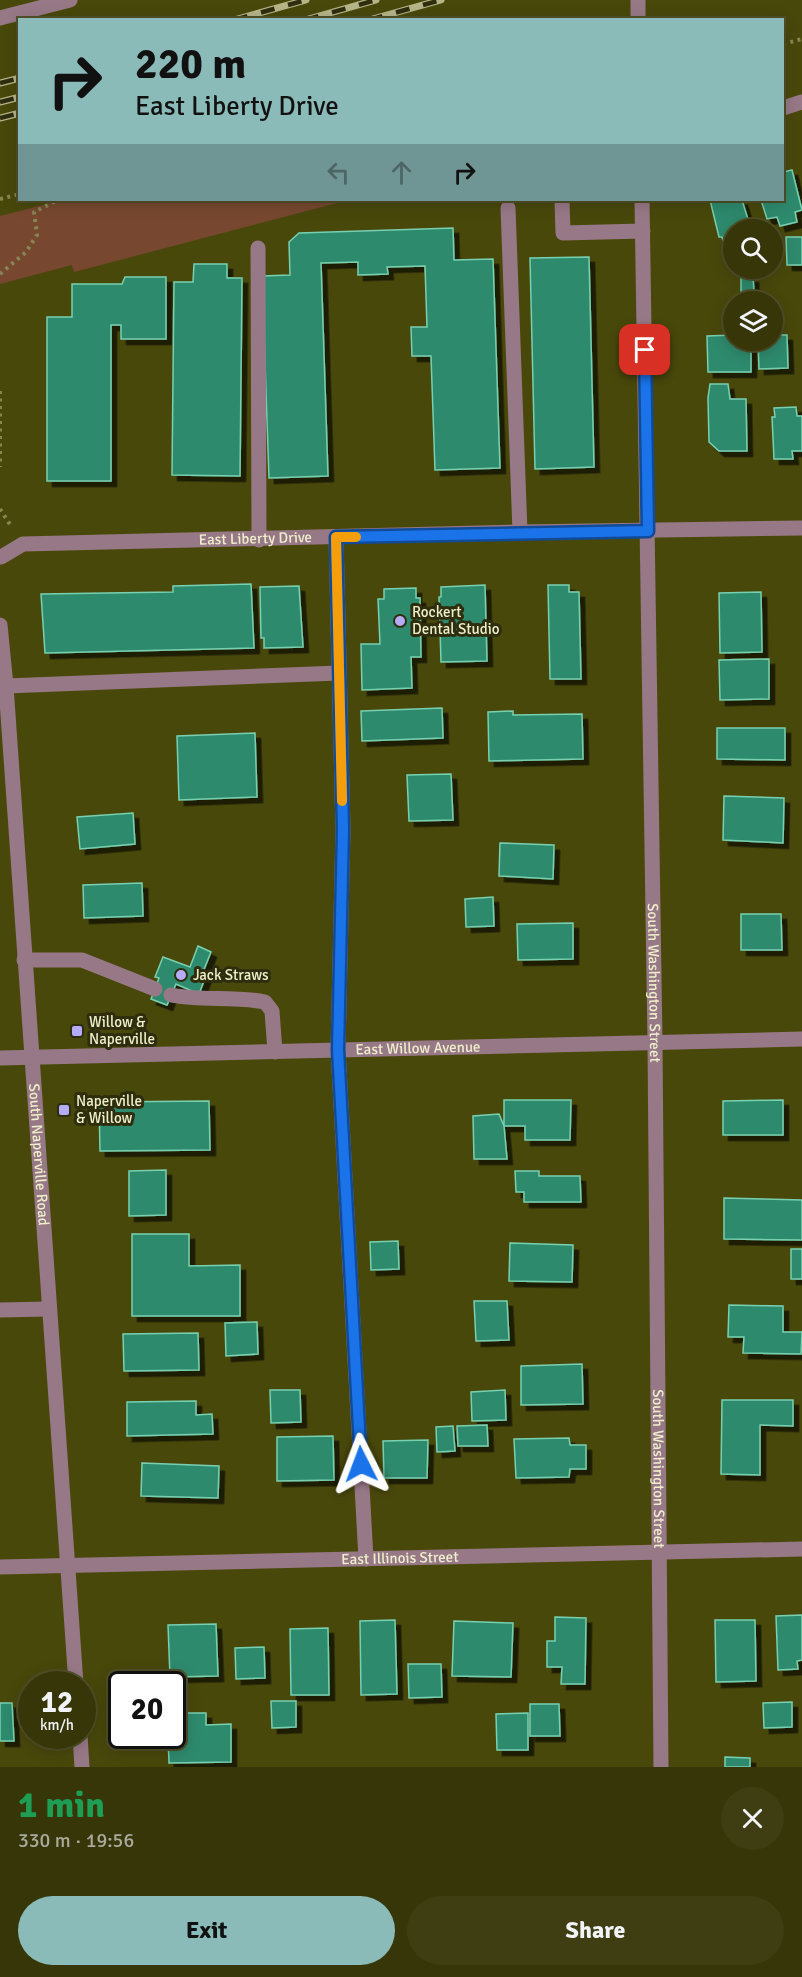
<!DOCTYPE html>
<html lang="en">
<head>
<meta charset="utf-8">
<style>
	:root { --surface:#373608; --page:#3e3e12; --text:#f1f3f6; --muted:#aaab9c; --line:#515029; --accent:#8bbbb9 }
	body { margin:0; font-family:Signika,sans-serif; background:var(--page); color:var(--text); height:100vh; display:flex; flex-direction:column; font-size:22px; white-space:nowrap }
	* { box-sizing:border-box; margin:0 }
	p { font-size:20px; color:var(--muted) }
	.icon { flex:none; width:33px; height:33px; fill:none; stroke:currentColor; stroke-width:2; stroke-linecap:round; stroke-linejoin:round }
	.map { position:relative; height:1767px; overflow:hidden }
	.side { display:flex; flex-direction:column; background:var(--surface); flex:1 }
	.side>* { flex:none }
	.guide { position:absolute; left:18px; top:18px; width:766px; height:183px; border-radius:0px; box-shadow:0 3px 15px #0003,0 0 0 2px var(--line); background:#8bbbb9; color:#111; overflow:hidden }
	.fabs { position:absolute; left:723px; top:219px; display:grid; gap:12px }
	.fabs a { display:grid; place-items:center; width:60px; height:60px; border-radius:50%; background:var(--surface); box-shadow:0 3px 15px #0003,0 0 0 2px var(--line); font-size:30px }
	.speed { position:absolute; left:18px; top:1671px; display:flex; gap:12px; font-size:30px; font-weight:700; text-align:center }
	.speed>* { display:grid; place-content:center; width:78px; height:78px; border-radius:50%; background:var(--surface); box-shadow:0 3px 15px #0003,0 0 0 2px var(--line); line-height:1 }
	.speed small { font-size:15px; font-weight:400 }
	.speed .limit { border:3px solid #111; border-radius:9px; background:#fff; color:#111 }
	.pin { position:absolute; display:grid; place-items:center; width:51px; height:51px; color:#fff; margin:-26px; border-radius:12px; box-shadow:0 3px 9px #0006 }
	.me { position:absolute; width:66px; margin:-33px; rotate:357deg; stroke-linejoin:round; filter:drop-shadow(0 0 4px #0008) }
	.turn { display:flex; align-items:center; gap:21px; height:126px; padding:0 18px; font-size:27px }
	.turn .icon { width:78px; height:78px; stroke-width:2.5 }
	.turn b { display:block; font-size:42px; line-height:51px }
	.lanes { display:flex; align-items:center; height:57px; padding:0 18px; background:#0003; justify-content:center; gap:30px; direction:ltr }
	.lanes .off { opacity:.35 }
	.round { display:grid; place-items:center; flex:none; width:63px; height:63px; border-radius:32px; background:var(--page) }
	.summary { display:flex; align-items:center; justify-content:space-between; height:102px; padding:0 18px }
	h1 { font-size:36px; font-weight:800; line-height:45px; color:#1e9e55 }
	.primary-button { display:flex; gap:12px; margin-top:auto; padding:12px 18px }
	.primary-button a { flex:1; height:69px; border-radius:36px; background:var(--accent); color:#111; font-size:24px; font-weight:800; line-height:69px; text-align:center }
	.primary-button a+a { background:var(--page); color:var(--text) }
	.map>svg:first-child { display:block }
	.green { fill:#77482f }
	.building { fill:#2e8a6d; stroke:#78d0b0; stroke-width:1.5; filter:url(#shadow) }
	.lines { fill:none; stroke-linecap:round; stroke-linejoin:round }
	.path { stroke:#878652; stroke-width:4; stroke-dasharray:3 4.5; stroke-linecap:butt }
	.minor { stroke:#977887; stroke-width:15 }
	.rail-casing { stroke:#b5b588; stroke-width:7 }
	.rail { stroke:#2e2d0e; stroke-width:4.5; stroke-dasharray:14; stroke-linecap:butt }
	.route-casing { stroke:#114b97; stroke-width:15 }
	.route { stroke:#1a73e8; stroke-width:10 }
	.slow { stroke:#f59e0b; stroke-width:10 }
	.poi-dot { fill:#b4acf9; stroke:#2e2d0e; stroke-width:2 }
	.labels { text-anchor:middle; stroke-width:6; stroke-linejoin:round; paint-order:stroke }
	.street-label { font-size:15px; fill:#eeefca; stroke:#2e2d0e }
	.poi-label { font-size:15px; fill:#eeefca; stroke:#2e2d0e; text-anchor:start }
</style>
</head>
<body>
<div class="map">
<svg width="802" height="1767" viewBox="0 0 802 1767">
	<defs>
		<filter id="shadow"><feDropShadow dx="5.5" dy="5.5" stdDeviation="0" flood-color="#0009"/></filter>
	</defs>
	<rect width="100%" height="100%" fill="#49480b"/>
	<!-- green -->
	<polygon class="green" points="62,200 349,200 74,272 72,265 0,284 0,216"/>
	<!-- building -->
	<g class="building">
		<polygon points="792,170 802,210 795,212 797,222 780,226 777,217 767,219 761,200 783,200 783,172"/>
		<polygon points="710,200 742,200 751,229 734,230 734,247 725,249 722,237 719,237"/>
		<polygon points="453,228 454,260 493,259 500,468 435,470 431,356 412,356 411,327 427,327 425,266 387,267 388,274 358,275 358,262 321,263 328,476 269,478 262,276 290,275 289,242 299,233"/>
		<polygon points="786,237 802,237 802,265 787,265"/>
		<polygon points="589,257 594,467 535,469 530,258"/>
		<polygon points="194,264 227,264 227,278 242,278 240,476 172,475 174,282 193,282"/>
		<polygon points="125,277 166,277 166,339 121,339 121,325 111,325 111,481 47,481 47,317 72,317 72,284 122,284"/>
		<polygon points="753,277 754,292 741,293 741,278"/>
		<polygon points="734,335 734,340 751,340 751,372 708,372 707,336"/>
		<polygon points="772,335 787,335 788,368 759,369 758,340 772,340"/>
		<polygon points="710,384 728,384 730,399 746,399 747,451 719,451 709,442 708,398"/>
		<polygon points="796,407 797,416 802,416 802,451 792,451 793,459 774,459 772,417 775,417 774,408"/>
		<polygon points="251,584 254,648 45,653 41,594 173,592 173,586"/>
		<polygon points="485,585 487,661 441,662 439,597 441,597 441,587"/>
		<polygon points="548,585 569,585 569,592 579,592 581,679 550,679"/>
		<polygon points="299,586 303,647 264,648 264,638 261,638 260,587"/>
		<polygon points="416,588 416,598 420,598 421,657 411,657 412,688 362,690 361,644 380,644 378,599 384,599 384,589"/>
		<polygon points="761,592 762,652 720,653 719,593"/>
		<polygon points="769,659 769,699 720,700 719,660"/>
		<polygon points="442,708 443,738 362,741 361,711"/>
		<polygon points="513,711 513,715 582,714 583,759 489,761 488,712"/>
		<polygon points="717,728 785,728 785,760 717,759"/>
		<polygon points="255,733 257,797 179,800 177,736"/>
		<polygon points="451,774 453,820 409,821 407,775"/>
		<polygon points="724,796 784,798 783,843 723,840"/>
		<polygon points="133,813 135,844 80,849 77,817"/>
		<polygon points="500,843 554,845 553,879 499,876"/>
		<polygon points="142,883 143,916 84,918 83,885"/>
		<polygon points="493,897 494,926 466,927 465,899"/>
		<polygon points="741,914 781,914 782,950 741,950"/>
		<polygon points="573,923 573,959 518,960 517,924"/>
		<polygon points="198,946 211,952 203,972 207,973 199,994 176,984 167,1005 151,999 159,978 155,977 163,957 190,967"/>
		<polygon points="504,1100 571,1100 570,1140 525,1140 525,1126 504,1126"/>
		<polygon points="783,1100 783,1135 723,1135 723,1101"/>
		<polygon points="209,1101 210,1150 100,1151 99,1102"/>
		<polygon points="499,1114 504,1126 507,1159 474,1159 473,1116"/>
		<polygon points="166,1170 166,1215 129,1216 129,1171"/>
		<polygon points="515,1171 539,1171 539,1176 580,1176 581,1202 524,1202 524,1192 516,1192"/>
		<polygon points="724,1198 802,1200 802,1240 724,1239"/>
		<polygon points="132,1234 189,1234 189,1266 240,1265 240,1316 132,1316"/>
		<polygon points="398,1241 399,1269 371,1270 370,1242"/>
		<polygon points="510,1243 573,1245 572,1282 509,1281"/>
		<rect x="791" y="1249" width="11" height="30"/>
		<polygon points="474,1301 507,1301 509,1340 476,1341"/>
		<polygon points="729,1305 783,1306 783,1332 802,1332 801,1354 743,1353 744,1337 728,1337"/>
		<polygon points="257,1322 258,1354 226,1356 225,1323"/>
		<polygon points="198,1333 199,1370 124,1371 123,1334"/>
		<polygon points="582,1364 583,1404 521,1405 521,1366"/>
		<polygon points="270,1390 300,1390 301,1422 271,1423"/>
		<polygon points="505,1390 506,1420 472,1421 471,1392"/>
		<polygon points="722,1400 793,1400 793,1426 760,1425 760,1475 721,1474"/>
		<polygon points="196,1401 196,1415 212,1414 213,1434 127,1436 127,1402"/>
		<polygon points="487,1425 488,1446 458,1446 457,1426"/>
		<polygon points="453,1426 455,1451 437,1452 436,1427"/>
		<polygon points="333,1436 334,1480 277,1481 277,1437"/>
		<polygon points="569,1438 570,1445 586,1445 586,1469 570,1469 569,1477 516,1478 514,1439"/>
		<polygon points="428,1440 427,1478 384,1478 383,1441"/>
		<polygon points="142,1463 219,1466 218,1498 141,1496"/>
		<polygon points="802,1615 802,1660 797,1661 798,1669 778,1670 776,1616"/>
		<polygon points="555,1617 586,1618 585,1684 561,1684 562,1667 547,1667 547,1641 555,1641"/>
		<polygon points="395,1620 397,1694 361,1695 360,1621"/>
		<polygon points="715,1620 755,1620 756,1681 716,1682"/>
		<polygon points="454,1621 513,1623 511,1677 452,1676"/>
		<polygon points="216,1624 218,1676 170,1677 168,1625"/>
		<polygon points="328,1628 329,1695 291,1695 290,1629"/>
		<polygon points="264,1647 265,1678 236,1679 235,1648"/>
		<polygon points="408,1664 441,1664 442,1697 409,1698"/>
		<polygon points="271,1701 296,1701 296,1727 272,1728"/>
		<polygon points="792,1702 792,1727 764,1728 763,1703"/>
		<polygon points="0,1703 12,1703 14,1741 0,1741"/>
		<polygon points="530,1704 559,1704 560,1736 530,1736"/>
		<polygon points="172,1713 206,1713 206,1725 231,1724 231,1762 169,1763 168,1736 172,1736"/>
		<polygon points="528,1713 528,1750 497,1750 496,1714"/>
		<polygon points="725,1757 750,1758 750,1767 725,1767"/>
	</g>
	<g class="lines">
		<!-- path -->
		<g class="path">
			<polyline points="783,44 802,39"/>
			<polyline points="0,199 20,194"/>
			<polyline points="0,274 26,252 37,235 34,212 58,200"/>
			<polyline points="0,391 0,467"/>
			<polyline points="0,509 11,526"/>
		</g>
		<!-- minor -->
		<g class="minor">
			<polyline points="638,0 638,20"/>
			<polyline points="0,18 70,0"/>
			<polyline points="783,108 802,102"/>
			<polyline points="562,200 563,233 643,231"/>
			<path id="s1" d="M642,200L655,1042L661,1767"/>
			<polyline points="508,208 520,532"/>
			<polyline points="258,248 259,540"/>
			<polyline points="336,537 343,830 338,1050 366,1559"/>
			<path id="s2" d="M1,557L23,544L520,532L802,528"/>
			<path id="s3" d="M0,625L6,686L76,1684"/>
			<polyline points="6,686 339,673"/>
			<polyline points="24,960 82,960 155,989"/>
			<path d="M171,995C202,1001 234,996 265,1002L272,1011L275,1052"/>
			<path id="s4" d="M0,1058L802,1039"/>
			<polyline points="0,1310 49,1309"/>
			<path id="s5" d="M0,1567L802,1549"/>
			<polyline points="80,1736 82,1767"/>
		</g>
		<!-- rail casing -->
		<g class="rail-casing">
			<g id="rail">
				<polyline points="234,20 306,0"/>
				<polyline points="305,20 376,0"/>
				<polyline points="369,20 441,0"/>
				<polyline points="0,83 20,78"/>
				<polyline points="0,102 20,97"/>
				<polyline points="0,118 20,113"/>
			</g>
		</g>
		<!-- rail -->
		<use href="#rail" class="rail"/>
	</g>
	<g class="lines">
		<!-- route casing -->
		<g class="route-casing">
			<polyline id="route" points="361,1464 338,1050 343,830 336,537 648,531 645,350"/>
		</g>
		<!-- route -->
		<use href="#route" class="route"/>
		<!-- slow -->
		<polyline class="slow" points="342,801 336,537 356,537"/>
	</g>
	<!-- markers -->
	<g class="poi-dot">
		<circle cx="400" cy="621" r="6"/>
		<circle cx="181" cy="975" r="6"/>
		<rect x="71" y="1025" width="12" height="12" rx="3"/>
		<rect x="58" y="1104" width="12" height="12" rx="3"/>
	</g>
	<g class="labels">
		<!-- street labels -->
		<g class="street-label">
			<text dy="5" stroke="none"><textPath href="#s2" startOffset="258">East Liberty Drive</textPath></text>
			<text dy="5" stroke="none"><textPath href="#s1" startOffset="783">South Washington Street</textPath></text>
			<text dy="5" stroke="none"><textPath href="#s4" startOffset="418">East Willow Avenue</textPath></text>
			<text dy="5" stroke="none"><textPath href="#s3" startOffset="531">South Naperville Road</textPath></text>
			<text dy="5" stroke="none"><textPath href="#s1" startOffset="1269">South Washington Street</textPath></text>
			<text dy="5" stroke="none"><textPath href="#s5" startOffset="400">East Illinois Street</textPath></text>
		</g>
		<!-- poi labels -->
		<g class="poi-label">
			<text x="412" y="617">Rockert<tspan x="412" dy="17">Dental Studio</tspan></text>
			<text x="193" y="980">Jack Straws</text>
			<text x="89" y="1027">Willow &amp;<tspan x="89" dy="17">Naperville</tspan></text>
			<text x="76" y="1106">Naperville<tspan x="76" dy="17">&amp; Willow</tspan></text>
		</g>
	</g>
</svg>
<div class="fabs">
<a><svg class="icon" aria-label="search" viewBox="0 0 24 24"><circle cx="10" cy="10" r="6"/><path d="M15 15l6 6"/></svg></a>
<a><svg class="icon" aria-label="layers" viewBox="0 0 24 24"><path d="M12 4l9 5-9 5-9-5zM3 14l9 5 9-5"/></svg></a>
</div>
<div class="speed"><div>12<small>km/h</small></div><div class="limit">20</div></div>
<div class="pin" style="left:645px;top:350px;background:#d93025"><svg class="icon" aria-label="arrive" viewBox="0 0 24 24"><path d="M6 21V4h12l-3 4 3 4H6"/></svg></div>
<svg class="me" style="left:361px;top:1464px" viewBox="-20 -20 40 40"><path d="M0-17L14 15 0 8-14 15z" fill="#1a73e8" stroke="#fff" stroke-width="4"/></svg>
<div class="guide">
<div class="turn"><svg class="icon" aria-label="right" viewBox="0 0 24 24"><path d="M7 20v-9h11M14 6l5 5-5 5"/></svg><div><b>220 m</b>East Liberty Drive</div></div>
<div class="lanes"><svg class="icon off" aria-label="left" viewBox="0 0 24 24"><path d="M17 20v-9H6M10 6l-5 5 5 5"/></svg><svg class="icon off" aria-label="ahead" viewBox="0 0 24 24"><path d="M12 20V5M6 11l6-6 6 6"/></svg><svg class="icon" aria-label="right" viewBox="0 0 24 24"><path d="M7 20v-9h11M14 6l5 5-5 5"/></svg></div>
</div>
</div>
<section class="side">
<div class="summary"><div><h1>1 min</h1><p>330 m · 19:56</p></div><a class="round"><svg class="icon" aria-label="close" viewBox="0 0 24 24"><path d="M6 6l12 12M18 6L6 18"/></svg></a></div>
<div class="primary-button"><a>Exit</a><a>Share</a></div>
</section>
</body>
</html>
